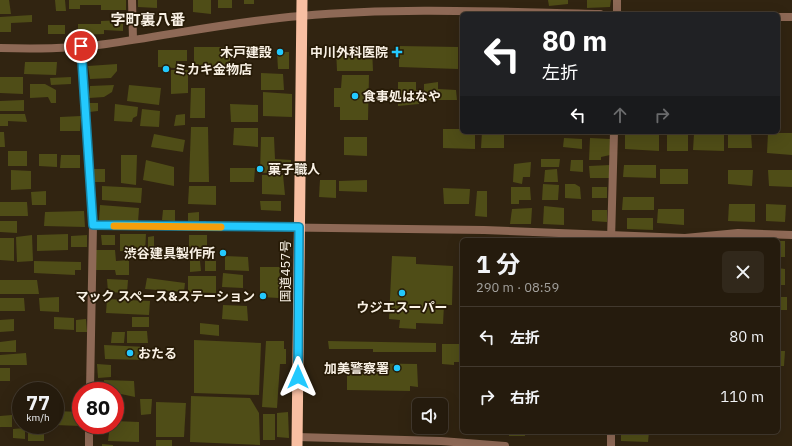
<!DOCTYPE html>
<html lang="ja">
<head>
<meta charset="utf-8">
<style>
	:root { --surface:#251b0d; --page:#31281b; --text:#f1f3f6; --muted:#a3a19d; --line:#42392e }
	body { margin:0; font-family:"IBM Plex Sans","Noto Sans JP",sans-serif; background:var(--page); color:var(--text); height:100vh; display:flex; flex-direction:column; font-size:15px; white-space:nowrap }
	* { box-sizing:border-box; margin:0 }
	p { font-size:13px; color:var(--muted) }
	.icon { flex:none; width:22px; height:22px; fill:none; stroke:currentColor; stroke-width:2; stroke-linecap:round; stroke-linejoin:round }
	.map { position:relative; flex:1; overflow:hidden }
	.side { position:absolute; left:460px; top:238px; width:320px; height:196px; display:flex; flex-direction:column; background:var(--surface); border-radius:6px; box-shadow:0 4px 16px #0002,0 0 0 1px var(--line) }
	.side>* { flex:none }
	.hud { position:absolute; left:460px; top:12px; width:320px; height:122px; border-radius:6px; box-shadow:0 4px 16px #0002,0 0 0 1px var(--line); background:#202124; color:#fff; overflow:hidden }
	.buttons { position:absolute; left:412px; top:398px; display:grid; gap:8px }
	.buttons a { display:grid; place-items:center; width:36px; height:36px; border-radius:6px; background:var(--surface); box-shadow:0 4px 16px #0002,0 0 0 1px var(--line); font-size:20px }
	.speed { position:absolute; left:12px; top:382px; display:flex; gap:8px; font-size:20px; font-weight:700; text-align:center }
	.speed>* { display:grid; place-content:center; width:52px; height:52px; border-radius:50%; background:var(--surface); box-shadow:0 4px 16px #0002,0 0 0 1px var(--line); line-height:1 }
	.speed small { font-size:10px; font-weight:400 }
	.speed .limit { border:6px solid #d22; background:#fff; color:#111 }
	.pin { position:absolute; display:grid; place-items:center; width:34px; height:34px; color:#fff; margin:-17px; border:2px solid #fff; border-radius:50%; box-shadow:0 1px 4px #0007 }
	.me { position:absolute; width:44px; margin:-22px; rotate:0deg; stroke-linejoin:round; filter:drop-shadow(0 0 3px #0008) }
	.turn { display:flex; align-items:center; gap:14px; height:84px; padding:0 16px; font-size:18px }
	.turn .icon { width:52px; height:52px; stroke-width:2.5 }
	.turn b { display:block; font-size:28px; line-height:34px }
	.lanes { display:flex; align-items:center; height:38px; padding:0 16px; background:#0003; justify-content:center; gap:20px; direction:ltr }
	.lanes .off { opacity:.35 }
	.round { display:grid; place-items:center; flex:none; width:42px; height:42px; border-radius:6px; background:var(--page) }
	.summary { display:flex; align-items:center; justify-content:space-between; height:68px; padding:0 16px }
	h1 { font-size:24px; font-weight:700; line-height:30px }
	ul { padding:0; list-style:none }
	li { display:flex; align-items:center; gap:12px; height:60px; padding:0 16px; border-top:1px solid var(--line) }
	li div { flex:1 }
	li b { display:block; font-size:15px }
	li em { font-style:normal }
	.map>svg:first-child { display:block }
	.building { fill:#4f4d17 }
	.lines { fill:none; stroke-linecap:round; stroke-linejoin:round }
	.minor { stroke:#8e6956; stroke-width:8 }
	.tertiary { stroke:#8e6956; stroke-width:8 }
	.trunk { stroke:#f8bfa2; stroke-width:11 }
	.route-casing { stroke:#1783a5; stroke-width:10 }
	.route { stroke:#23c9fe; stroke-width:7 }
	.slow { stroke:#f59e0b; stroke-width:7 }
	.poi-dot { fill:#23c9fe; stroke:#271b07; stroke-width:1.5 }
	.labels { text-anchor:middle; stroke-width:3.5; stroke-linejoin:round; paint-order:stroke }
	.poi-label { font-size:13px; font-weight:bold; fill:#f9f1e5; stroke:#271b07; text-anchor:end }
	.street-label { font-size:13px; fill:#f9f1e5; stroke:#271b07 }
	.quarter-label { font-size:15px; font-weight:bold; fill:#f9f1e5; stroke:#271b07 }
</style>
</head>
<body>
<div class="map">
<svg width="792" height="446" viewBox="0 0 792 446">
	<rect width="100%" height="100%" fill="#312411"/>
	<!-- building -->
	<g class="building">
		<polygon points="0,0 9,0 11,14 0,14"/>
		<polygon points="55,0 65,0 66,11 56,11"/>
		<polygon points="69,0 126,0 126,10 101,10 101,5 80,5 80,9 69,9"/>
		<polygon points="138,0 157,0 157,8 138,7"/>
		<polygon points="193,0 211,0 211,14 193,12"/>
		<rect x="218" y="0" width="14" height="8"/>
		<rect x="244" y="0" width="10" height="4"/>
		<polygon points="548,0 568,0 568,4 549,6"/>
		<polygon points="587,0 611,0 610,7 587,8"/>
		<polygon points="32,15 32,22 11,23 11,32 0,32 0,17"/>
		<polygon points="123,20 123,31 104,30 104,34 78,35 78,24 101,24 101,21"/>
		<rect x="48" y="25" width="17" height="9"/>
		<polygon points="399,46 458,47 458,69 399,67"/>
		<polygon points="194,47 230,47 230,66 194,67"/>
		<polygon points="336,48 372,48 373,71 337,71"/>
		<polygon points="158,50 187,50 187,61 176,61 176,68 158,67"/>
		<polygon points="277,52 289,52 289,69 278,69"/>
		<polygon points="25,62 57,62 56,75 24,74"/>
		<polygon points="117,64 117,71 111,78 90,79 88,66"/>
		<polygon points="171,70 188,70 188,93 171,94"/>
		<polygon points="261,73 283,74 284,90 261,90"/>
		<polygon points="342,75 369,75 368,120 340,120 340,107 334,107 334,88 341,88"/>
		<polygon points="0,77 23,77 23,94 0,93"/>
		<polygon points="71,77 71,84 51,85 50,78"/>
		<polygon points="398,82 416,82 416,90 424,90 424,84 438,82 438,89 456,90 457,100 419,100 419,104 398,106"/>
		<polygon points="30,84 45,84 56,90 56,103 51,103 48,97 30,98"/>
		<polygon points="114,85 112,92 104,97 89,98 90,86"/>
		<polygon points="129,85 161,88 159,105 127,101"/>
		<polygon points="191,88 205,88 205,118 190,118"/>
		<polygon points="263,92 292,94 292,117 263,116"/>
		<polygon points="24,100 24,111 0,111 0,101"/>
		<polygon points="89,103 98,103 98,111 89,112"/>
		<polygon points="115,104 138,107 137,116 133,118 132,122 114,121"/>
		<polygon points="230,104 258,105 258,122 231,122"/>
		<polygon points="142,109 160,111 159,127 140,126"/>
		<polygon points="0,114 25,114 27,122 8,121 8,126 0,126"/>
		<polygon points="185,114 185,125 174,126 176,115"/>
		<polygon points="81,116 80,131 60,131 60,117"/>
		<polygon points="191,127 208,127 209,182 189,182"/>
		<polygon points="234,128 258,128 258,147 233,145"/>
		<polygon points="443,129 462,129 462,132 475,132 475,149 443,148"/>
		<polygon points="0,132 4,132 5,147 0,147"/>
		<polygon points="482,132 504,132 504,148 481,148"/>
		<polygon points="625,132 659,134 659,151 625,149"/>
		<polygon points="751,133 752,148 728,148 728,135"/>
		<polygon points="768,133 792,133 792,155 767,153"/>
		<polygon points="154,134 185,140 183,152 151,147"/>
		<polygon points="667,134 688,135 688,151 667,151"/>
		<polygon points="694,134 724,134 724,151 693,150"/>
		<polygon points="261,137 274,137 275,159 291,160 291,172 260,173"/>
		<polygon points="344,137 367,137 367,156 344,155"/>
		<polygon points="564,138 582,139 582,149 563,147"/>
		<polygon points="590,138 610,139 610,155 601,157 601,160 589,160"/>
		<rect x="8" y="151" width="19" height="15"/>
		<polygon points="39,154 57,154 57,167 39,166"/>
		<polygon points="61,155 80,155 80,168 60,168"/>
		<polygon points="121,155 137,155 136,185 121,183"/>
		<polygon points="541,159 560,159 559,167 541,167"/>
		<polygon points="146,160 174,167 174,186 143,180"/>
		<polygon points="571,160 583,160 583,172 570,171"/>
		<polygon points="531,162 530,177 523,177 522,184 513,182 514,164"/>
		<polygon points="610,165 610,178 590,178 589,166"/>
		<polygon points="624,165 656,165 656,178 623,177"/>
		<polygon points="230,168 255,168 254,182 230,182"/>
		<rect x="94" y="169" width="11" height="13"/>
		<polygon points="557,169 558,182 544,182 545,170"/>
		<rect x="660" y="169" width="28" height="15"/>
		<polygon points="11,170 31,171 31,189 11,190"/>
		<polygon points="728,170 753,170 752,186 728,184"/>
		<polygon points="768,170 792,170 792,187 769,186"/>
		<polygon points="262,175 283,175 285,195 262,194"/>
		<polygon points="320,180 336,180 336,198 319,197"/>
		<polygon points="367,180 367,192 339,191 339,181"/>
		<polygon points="543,184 559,185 558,200 542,200"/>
		<polygon points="565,184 575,184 580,187 581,199 565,198"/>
		<polygon points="102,186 142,188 141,203 102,200"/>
		<polygon points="189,186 216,186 216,205 188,204"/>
		<polygon points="511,187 530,187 531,200 519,200 519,204 511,204"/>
		<rect x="592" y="187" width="15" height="11"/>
		<polygon points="443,188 470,189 469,204 444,204"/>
		<polygon points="46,191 46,205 32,205 31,192"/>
		<polygon points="477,191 487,191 487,217 475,216"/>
		<polygon points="623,197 654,197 654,210 622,210"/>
		<polygon points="260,201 281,201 281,211 261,210"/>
		<polygon points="0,202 27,202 28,216 0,216"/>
		<polygon points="729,204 755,204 755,222 728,221"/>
		<polygon points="766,204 786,205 785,222 766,221"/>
		<polygon points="100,205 139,208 138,223 99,220"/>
		<polygon points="544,206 564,208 564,225 543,224"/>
		<polygon points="532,208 531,224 510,224 512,209"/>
		<polygon points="658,209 684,209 684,225 657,223"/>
		<polygon points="163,210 175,210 175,221 162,220"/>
		<polygon points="592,210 607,210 607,222 592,221"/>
		<polygon points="84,211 85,227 44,226 45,212"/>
		<polygon points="199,212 199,224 188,224 188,213"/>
		<polygon points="627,218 653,218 653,230 627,229"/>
		<polygon points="0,221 17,221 17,233 0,232"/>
		<polygon points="68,234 68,250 37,251 37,235"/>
		<polygon points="120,234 146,234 145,252 120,251"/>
		<polygon points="32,235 33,261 17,262 16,237"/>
		<polygon points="87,235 87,247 71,247 71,236"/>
		<polygon points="101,235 115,235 115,245 102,245"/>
		<rect x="189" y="235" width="18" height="15"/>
		<polygon points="154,236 154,256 148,256 148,237"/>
		<polygon points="0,238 14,238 14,261 0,260"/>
		<rect x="778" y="241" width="7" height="16"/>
		<polygon points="96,250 115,250 116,261 129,260 129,275 116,275 115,270 96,270"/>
		<polygon points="225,256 248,257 249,271 225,270"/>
		<polygon points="392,256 416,257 416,264 453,266 452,305 444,305 443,324 416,323 416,329 399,328 400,320 389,319"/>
		<polygon points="34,261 81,262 81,270 75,270 75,275 34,273"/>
		<polygon points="190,261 200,261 201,271 190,272"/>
		<rect x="205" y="261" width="11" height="10"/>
		<polygon points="260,267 280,267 279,298 260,297"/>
		<polygon points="778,268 785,269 785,285 778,285"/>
		<polygon points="223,273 243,275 243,288 222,287"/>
		<polygon points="188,276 216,276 216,293 188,292"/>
		<polygon points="147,278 185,283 184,292 145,289"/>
		<polygon points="107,279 128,280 127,293 108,292"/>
		<polygon points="0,280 37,280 39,294 0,294"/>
		<polygon points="59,297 59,312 40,311 39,298"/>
		<rect x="778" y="297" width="9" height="13"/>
		<polygon points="0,298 24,298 25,311 0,311"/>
		<polygon points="107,299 150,301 149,315 106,313"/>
		<polygon points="223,305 247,306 248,321 222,319"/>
		<polygon points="54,317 74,318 74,330 54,329"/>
		<rect x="132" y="317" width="17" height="10"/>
		<polygon points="14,319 14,331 0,332 0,320"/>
		<polygon points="86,319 87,332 76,332 76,320"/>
		<polygon points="200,323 219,325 219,336 200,334"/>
		<polygon points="127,331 147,331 148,343 127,343"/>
		<polygon points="112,332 125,332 124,343 111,343"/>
		<polygon points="16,340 16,352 0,352 0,342"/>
		<polygon points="194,340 261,343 259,395 194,393"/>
		<polygon points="266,341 284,341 284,349 286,349 286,364 280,364 277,408 262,407"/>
		<polygon points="328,341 436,343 436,352 373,352 373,349 329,349"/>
		<polygon points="442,344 462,344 462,362 454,362 454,365 442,364"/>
		<polygon points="104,345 147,347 147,360 105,359"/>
		<polygon points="778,351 785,351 784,366 778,366"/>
		<polygon points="26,353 27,365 0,365 0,355"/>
		<polygon points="347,363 417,364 418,387 410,386 410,391 347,390"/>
		<polygon points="97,364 111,365 111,377 98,378"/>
		<rect x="0" y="368" width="10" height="13"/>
		<polygon points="104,380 134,381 135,397 121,394 121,398 115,398 115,391 104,391"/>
		<polygon points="191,396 250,398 259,413 260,445 190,442"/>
		<polygon points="140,399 152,399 151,414 141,415"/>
		<rect x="115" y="402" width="2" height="12"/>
		<polygon points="156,402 186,403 184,437 156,437"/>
		<polygon points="55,411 81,412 81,426 55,425"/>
		<polygon points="288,412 289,438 277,437 277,413"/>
		<rect x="263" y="414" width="12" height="26"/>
		<polygon points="12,415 12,427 0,427 0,416"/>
		<polygon points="115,421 139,422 139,442 108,441 110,425 115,425"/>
		<polygon points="25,428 25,439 13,438 13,429"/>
		<polygon points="28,428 44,429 44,441 28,441"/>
		<rect x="509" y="432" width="16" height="4"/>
		<polygon points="621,432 649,432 648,442 621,441"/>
		<polygon points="655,432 680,432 680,435 655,434"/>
		<rect x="156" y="440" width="16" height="6"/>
		<polygon points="102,444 113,445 113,446 102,446"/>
	</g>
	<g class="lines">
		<!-- minor -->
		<g class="minor">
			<polyline points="132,0 133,39"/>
			<polyline points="617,14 617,0"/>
			<polyline points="81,46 93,225 90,391"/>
			<polyline points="93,225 484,230 685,238 738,233 792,235"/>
			<polyline points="611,240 614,132"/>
			<polyline points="611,432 611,446"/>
			<polyline points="297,437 441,441 505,446"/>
			<polyline points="89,446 89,425"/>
		</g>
		<!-- tertiary -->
		<g class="tertiary">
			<polyline points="778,17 792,17"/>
			<path d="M0,48C35,49 71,49 106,44C171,35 235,21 301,16C400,7 501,12 600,14"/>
		</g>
		<!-- trunk -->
		<polyline class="trunk" points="297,446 302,0"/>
	</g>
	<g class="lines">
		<!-- route casing -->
		<g class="route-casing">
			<polyline id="route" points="81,46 93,225 299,227 298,377"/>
		</g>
		<!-- route -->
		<use href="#route" class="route"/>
		<!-- slow -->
		<polyline class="slow" points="114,226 221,227"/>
	</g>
	<!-- markers -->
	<g class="poi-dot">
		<circle cx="280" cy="52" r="4"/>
		<path d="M395 46h4v4h4v4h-4v4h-4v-4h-4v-4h4z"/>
		<circle cx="166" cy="69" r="4"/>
		<circle cx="355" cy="96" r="4"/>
		<circle cx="260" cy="169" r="4"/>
		<circle cx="223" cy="253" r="4"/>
		<circle cx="402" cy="293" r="4"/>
		<circle cx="263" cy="296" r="4"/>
		<circle cx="130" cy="353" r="4"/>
		<circle cx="397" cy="368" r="4"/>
	</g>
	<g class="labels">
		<!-- poi labels -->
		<g class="poi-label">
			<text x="272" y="57">木戸建設</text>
			<text x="388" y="57">中川外科医院</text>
			<text x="174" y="74" text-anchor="start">ミカキ金物店</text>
			<text x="363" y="101" text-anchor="start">食事処はなや</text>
			<text x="268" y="174" text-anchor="start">菓子職人</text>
			<text x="215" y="258">渋谷建具製作所</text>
			<text x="255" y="301">マック スペース&amp;ステーション</text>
			<text x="402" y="312" text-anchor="middle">ウジエスーパー</text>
			<text x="138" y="358" text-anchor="start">おたる</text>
			<text x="389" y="373">加美警察署</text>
		</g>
		<!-- street labels -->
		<g class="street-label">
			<text transform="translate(285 271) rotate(-90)" y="5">国道457号</text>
		</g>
		<!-- quarter labels -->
		<g class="quarter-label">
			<text x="148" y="25">字町裏八番</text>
		</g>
	</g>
</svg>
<div class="buttons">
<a><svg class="icon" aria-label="sound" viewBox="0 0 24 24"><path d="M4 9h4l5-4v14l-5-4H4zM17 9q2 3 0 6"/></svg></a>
</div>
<div class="speed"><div>77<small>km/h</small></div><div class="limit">80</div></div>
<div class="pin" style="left:81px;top:46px;background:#d93025"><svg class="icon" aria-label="arrive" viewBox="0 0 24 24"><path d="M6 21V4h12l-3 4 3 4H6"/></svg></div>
<svg class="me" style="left:298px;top:377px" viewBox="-20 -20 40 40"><path d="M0-17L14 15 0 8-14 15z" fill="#23c9fe" stroke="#fff" stroke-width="4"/></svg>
<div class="hud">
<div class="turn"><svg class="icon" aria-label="left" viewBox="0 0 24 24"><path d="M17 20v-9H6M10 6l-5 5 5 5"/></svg><div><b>80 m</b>左折</div></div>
<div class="lanes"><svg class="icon" aria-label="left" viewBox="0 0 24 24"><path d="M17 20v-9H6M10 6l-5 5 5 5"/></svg><svg class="icon off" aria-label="ahead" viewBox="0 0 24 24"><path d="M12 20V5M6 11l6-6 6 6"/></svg><svg class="icon off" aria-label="right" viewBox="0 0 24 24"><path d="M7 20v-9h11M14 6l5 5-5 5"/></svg></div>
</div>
<section class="side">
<div class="summary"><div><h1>1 分</h1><p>290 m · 08:59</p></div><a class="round"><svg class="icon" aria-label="close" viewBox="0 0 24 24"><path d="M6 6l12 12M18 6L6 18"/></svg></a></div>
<ul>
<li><svg class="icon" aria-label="left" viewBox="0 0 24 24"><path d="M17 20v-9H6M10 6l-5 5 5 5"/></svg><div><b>左折</b></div><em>80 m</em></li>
<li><svg class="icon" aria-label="right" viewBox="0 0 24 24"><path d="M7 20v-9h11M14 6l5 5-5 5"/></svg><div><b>右折</b></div><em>110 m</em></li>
</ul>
</section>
</div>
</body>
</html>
